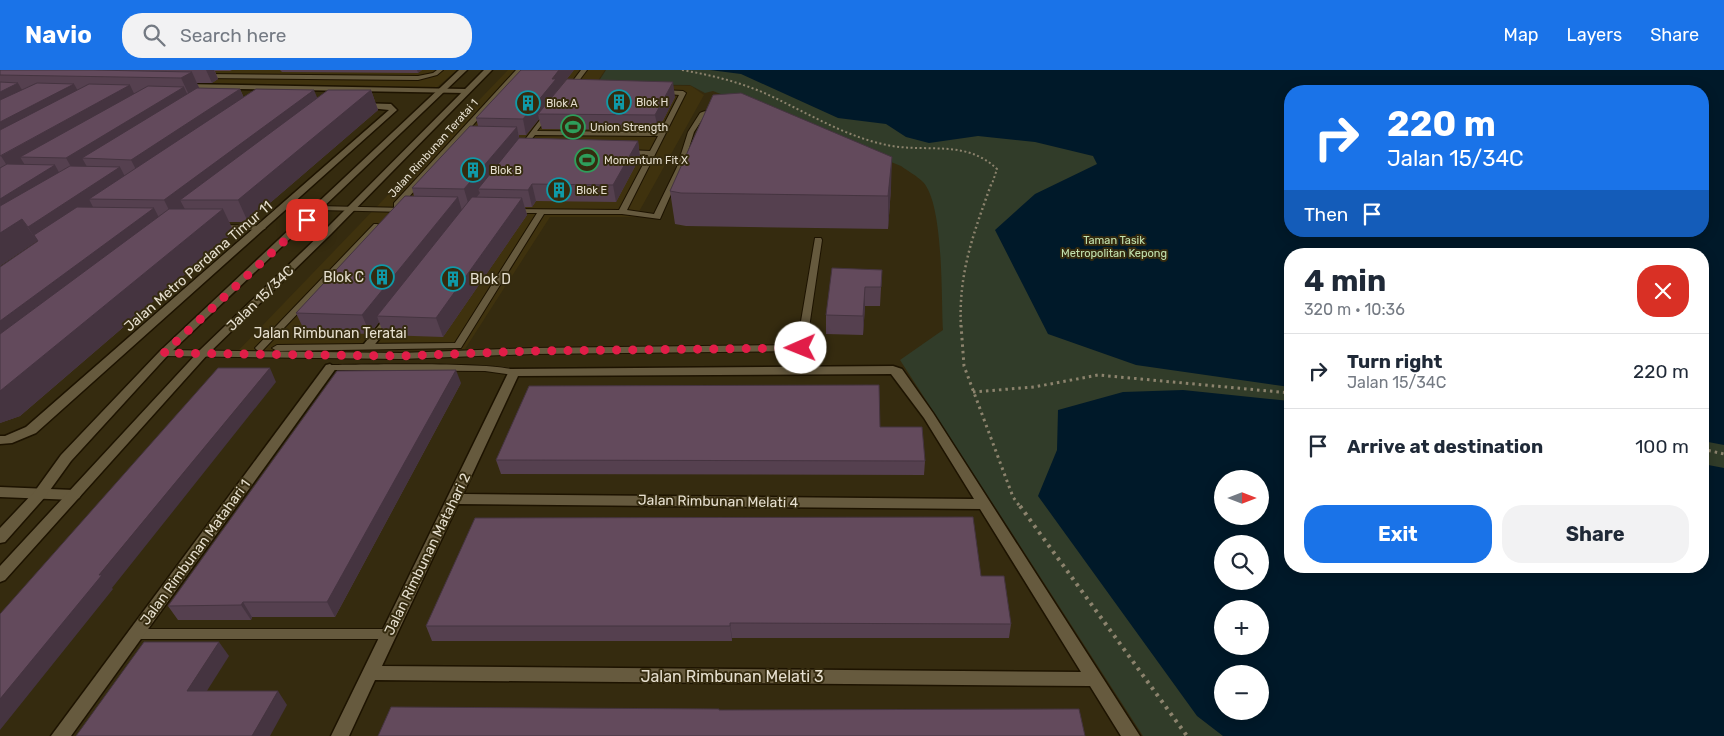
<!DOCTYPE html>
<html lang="en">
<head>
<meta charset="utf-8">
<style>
	:root { --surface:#fff; --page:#f2f2f3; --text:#1f2937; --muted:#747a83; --line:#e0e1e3; --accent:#1a73e8 }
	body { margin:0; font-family:Rubik,sans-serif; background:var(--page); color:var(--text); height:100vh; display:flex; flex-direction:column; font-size:19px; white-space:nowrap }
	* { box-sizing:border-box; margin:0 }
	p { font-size:16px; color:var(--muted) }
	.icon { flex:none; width:28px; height:28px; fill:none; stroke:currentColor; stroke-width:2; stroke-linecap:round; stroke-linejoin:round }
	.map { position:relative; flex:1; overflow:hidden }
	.details { position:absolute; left:1284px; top:178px; width:425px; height:325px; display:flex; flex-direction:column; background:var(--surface); border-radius:20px; box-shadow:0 2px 12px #0003 }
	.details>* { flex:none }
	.banner { position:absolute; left:1284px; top:15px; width:425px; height:152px; border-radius:20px; box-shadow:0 2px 12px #0003; background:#1a73e8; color:#fff; overflow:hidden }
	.needle { width:32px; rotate:90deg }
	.buttons { position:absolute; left:1214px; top:400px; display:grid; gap:10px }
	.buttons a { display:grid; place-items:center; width:55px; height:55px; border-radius:50%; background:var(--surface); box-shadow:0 2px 12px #0003; font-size:25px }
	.pin { position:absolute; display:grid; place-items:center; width:42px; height:42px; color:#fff; margin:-21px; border-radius:10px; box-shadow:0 2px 8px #0006 }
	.me { position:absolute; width:55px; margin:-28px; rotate:269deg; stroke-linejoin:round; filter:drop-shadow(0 0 4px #0008) }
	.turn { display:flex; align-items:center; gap:18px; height:105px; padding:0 20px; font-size:22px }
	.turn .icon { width:65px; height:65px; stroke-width:2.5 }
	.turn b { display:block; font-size:35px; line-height:42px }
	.then { display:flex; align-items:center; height:48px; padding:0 20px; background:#0003; gap:10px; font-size:19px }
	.round { display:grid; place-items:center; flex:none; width:52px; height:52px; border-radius:20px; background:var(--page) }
	.overview { display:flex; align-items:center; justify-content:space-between; height:85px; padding:0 20px }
	h1 { font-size:30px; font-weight:700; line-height:38px }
	.primary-button { display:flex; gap:10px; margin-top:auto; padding:10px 20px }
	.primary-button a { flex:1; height:58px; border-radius:20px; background:var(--accent); color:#fff; font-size:20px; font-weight:700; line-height:58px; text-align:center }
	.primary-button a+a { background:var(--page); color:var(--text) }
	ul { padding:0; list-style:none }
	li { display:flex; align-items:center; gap:15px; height:75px; padding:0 20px; border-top:1px solid var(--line) }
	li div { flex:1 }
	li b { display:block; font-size:19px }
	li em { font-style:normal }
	header { display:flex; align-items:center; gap:30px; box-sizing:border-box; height:70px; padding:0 25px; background:var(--accent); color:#fff }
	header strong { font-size:24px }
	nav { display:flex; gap:28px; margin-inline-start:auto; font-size:18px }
	.search { width:350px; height:45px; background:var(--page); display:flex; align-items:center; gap:12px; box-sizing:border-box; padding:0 18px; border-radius:20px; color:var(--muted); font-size:19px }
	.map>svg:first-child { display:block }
	.built { fill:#3f320e }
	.green { fill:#313c29; fill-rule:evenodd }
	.water { fill:#001929; fill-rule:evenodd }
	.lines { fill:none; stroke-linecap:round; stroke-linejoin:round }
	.service-casing { stroke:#1d1300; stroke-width:2 }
	.pedestrian-casing { stroke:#1d1300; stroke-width:3 }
	.minor-casing { stroke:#1d1300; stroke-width:3 }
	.tertiary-casing { stroke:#1d1300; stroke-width:3 }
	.path-far3 { stroke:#8c836d; stroke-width:2; stroke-dasharray:2 2.5; stroke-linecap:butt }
	.path-far2 { stroke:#8c836d; stroke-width:2.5; stroke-dasharray:2 3; stroke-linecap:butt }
	.path-far1 { stroke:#8c836d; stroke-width:3; stroke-dasharray:2.5 4; stroke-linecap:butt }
	.path { stroke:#8c836d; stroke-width:4; stroke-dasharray:3 5; stroke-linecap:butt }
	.service { fill:#665a3e; fill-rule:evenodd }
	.pedestrian { fill:#665a3e; fill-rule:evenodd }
	.minor { fill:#665a3e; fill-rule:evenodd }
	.tertiary { fill:#665a3e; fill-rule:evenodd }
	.wall { fill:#55404f }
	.shaded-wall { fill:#453440 }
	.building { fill:#634a5c; stroke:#453440 }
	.route { stroke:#e11d48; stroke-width:9; stroke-dasharray:0 16.2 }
	.labels { text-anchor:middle; stroke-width:4; stroke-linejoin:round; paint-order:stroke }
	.far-poi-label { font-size:11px; fill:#e6dfcf; stroke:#352b0f; text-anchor:start }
	.far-street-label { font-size:11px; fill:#e6dfcf; stroke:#352b0f }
	.far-park-label { font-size:11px; fill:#c3e2af; stroke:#352b0f }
	.street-label { font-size:14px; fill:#e6dfcf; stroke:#352b0f }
	.poi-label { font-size:14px; fill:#e6dfcf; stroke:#352b0f; text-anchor:end }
	.near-street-label { font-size:16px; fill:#e6dfcf; stroke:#352b0f }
</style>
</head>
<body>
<header>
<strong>Navio</strong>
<div class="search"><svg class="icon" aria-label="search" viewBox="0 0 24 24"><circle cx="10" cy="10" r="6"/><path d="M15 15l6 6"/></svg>Search here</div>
<nav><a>Map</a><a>Layers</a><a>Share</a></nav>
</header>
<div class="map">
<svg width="1724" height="666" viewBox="0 0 1724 666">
	<rect width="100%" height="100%" fill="#352b0f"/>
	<!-- built -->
	<g class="built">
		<polygon points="0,0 457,0 436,18 132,14"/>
		<polygon points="508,0 605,0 595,15 691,16 704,25 636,147 550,147 465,279 238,281"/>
	</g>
	<!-- green -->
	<path class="green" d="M606,0H1724V666H1143L900,290L943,260C941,228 944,134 923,112C917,106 908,101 901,96L713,21L705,23L690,15L597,14ZM1290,21H1702V161H1290ZM1290,184H1702V496H1290ZM1222,409H1260V446H1222ZM1222,474H1260V511H1222ZM1222,539H1260V576H1222ZM1222,604H1260V641H1222Z"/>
	<!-- water -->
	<g class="water">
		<path d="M710,0H1724V375L1703,371L1702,184H1290V317L1136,295L1048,264L995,160L1035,124L1097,94L1093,86L1035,72L978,66L929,73L906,67L886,54L838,48L741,4ZM1290,21H1702V161H1290Z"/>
		<path d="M1183,320L1290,331V496H1702L1703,394L1724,398V666H1223L1197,646L1038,426L1057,380L1058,340L1123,322ZM1222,409H1260V446H1222ZM1222,474H1260V511H1222ZM1222,539H1260V576H1222ZM1222,604H1260V641H1222Z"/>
	</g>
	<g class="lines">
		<!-- service casing -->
		<g class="service-casing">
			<g id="service">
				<polygon points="437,0 443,0 437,5 418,10 203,8 200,6 203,4 418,6 433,3"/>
				<polygon points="516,0 522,0 400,137 394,137 394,133"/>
				<polygon points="581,0 587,0 575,16 578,18 577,19 573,19 569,16"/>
				<path d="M661,20L683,21L686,23L627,140L654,144L677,97L688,62L700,43C705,40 717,40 722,43L719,45H705L694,62L683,97L660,149L622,144H544L461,278L277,281L272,278L277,275L455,273L537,143H513L509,141L510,139L619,140L648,85L626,84L623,82L626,80L650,81L658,66L535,65L524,78H520V76L546,42L551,43L537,61L660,62L679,25L659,23V21Z"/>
				<polygon points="316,136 406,138 410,140 406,142 319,140 316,140"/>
				<polygon points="374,154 377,154 381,156 263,280 257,280 255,278 257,276"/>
				<polygon points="215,155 262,156 266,158 262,160 218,159 215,159"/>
				<polygon points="815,168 821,168 822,170 806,278 801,281 532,284 401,289 164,286 159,283 164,280 401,283 532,278 797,275"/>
				<path d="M330,295C357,295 506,291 519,302L514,305L485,301L327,300L325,298L327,296Z"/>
				<polygon points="135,559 389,559 394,560 396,564 394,568 389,569 135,569 130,568 128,564 130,560"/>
			</g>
		</g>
		<!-- pedestrian casing -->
		<g class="pedestrian-casing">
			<polygon id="pedestrian" points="391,244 395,245 397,247 395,249 372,278 364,278 362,276 364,274 387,245"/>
		</g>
		<!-- minor casing -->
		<g class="minor-casing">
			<g id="minor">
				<polygon points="182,14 465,19 469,21 465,23 179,18 178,16"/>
				<polygon points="357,33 391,34 397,40 36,363 12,373 0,374 0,366 5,366 26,357 389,40 360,37 357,37"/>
				<polygon points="330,294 336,298 334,301 71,666 51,666 326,295"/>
				<path d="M893,296L902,299L933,343L1140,666H1121L1090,616L375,610L349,666H331L510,299ZM891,304L924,348L974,429L463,424L518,306ZM458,434L980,439L1081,602L382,596Z"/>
				<polygon points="0,417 74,420 79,422 81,425 79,428 74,430 0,427"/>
			</g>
		</g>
		<!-- tertiary casing -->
		<g class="tertiary-casing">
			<g id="tertiary">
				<polygon points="459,0 467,0 168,285 71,391 45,427 5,472 0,473 0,458 35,421 61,385 160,281"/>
				<polygon points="484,0 492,0 331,164 208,284 5,510 0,512 0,496 200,280 325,160"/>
			</g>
		</g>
		<!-- path-far3 -->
		<path class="path-far3" d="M682,0C710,5 736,11 762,22C805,41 846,68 892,76C929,82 967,70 997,99L992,114"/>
		<!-- path-far2 -->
		<path class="path-far2" d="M961,257C958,203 974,162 992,112"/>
		<!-- path-far1 -->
		<g class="path-far1">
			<polyline points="961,255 964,296 1013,427 1021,438"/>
			<polyline points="973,322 1034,317 1098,305 1290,323"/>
			<polyline points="1702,379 1724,384"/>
		</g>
		<!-- path -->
		<polyline class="path" points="1020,436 1187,666"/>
		<!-- service -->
		<use href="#service" class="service"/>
		<!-- pedestrian -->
		<use href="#pedestrian" class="pedestrian"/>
		<!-- minor -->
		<use href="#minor" class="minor"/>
		<!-- tertiary -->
		<use href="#tertiary" class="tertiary"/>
	</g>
	<!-- wall -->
	<g class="wall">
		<polygon points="0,0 232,0 230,1 215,1 218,9 212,13 197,13 199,18 240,19 244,28 317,28 371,20 378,40 248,152 229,152 234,162 20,346 0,353 0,197 37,172 37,171 0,196"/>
		<polygon points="280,0 422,0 418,3 282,2"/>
		<polygon points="574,0 558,20 675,27 658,60 542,59 539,49 526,65 519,65 519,68 638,71 640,87 616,132 536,131 532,137 525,137 527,145 443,267 384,265 379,252 370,264 305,262 296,243 414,126 412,118 478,56 476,48"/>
		<polygon points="891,118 888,159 686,156 675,154 670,121"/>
		<polygon points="882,200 880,236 865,236 863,265 826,264 826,245"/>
		<polygon points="461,313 335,547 252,547 251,550 178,550 168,536"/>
		<polygon points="880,357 925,391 924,405 501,404 496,390"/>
		<polygon points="981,506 1011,554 1009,568 732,568 732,571 432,571 426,556"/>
	</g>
	<!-- shaded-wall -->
	<g class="shaded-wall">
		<polygon points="206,0 214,0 218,9 212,13"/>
		<polygon points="417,0 422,0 418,3"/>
		<polygon points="559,0 574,0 538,44 539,49 526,65 523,49 552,9"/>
		<polygon points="192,2 200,20 190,27 181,8"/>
		<polygon points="673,12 675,27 658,60 655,45"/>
		<polygon points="18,13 29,32 0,47 0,22"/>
		<polygon points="74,14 85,33 0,79 0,52"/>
		<polygon points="130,15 139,34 20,87 28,100 14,107 1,86"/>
		<polygon points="184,17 193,37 82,88 90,102 78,109 66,88"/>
		<polygon points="240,19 248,38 142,111 131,90"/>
		<polygon points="314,20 322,39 180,130 187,143 175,152 164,130"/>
		<polygon points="371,20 378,40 248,152 238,130"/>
		<polygon points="517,57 520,73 478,119 480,123 469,136 464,119"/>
		<polygon points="638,71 640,87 616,132 613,115"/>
		<polygon points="892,87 891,118 888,159 888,126"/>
		<polygon points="55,95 67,117 0,160 0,129"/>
		<polygon points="120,97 131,118 89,129 96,143 42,180 28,157"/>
		<polygon points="532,114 536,131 532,137 528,120"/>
		<polygon points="458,127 463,144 377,246 379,252 370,264 362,245"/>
		<polygon points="522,128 527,145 443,267 436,248"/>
		<polygon points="154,138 166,161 0,289 0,251"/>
		<polygon points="223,139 234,162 20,346 0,353 0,321"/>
		<polygon points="22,149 37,171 0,196 0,163"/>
		<polygon points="865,217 865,236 863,265 863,246"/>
		<polygon points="270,298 276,312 112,518 113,519 0,660 0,629 99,505"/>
		<polygon points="456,300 461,313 335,547 327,532"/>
		<polygon points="243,532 252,547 251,550 241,535"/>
		<polygon points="730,553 732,568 732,571 730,556"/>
		<polygon points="219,572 229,586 198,635 187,621"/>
		<polygon points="278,621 287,635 270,666 252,666"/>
	</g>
	<!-- building -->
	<g class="building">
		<polygon points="0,0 94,0 192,2 181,8 0,5"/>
		<polygon points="521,0 559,0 552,9 556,9 523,49 476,48"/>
		<polygon points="567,9 673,12 655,45 538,44"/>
		<polygon points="0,12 18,13 0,22"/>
		<polygon points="37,13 74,14 0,52 0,30"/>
		<polygon points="89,14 130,15 0,86 0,60"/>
		<polygon points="148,16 184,17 66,88 20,87"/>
		<polygon points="197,18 240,19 131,90 82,88"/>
		<polygon points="256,19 314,20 164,130 89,129"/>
		<polygon points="328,20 371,20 238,130 180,130"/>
		<polygon points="741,23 892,87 888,126 681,123 670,121 713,25"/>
		<polygon points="470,56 517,57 464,119 412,118"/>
		<polygon points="519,68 638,71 613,115 532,114 528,120 478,119"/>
		<polygon points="7,94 55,95 0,129 0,98"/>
		<polygon points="70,96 120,97 28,157 22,149 0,163 0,136"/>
		<polygon points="405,126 458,127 362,245 296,243"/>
		<polygon points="472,127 522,128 436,248 377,246"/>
		<polygon points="77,137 154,138 0,251 0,197 38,171 34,165"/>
		<polygon points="169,139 223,139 0,321 0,264"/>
		<polygon points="832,198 882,200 881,217 865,217 863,246 826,245"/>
		<polygon points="218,298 270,298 99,505 102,505 0,629 0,544"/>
		<polygon points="456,300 327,532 243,532 241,535 168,536 337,301"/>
		<polygon points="879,315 880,357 922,357 925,391 496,390 529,316"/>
		<polygon points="973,447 981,506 1004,506 1011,554 730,553 730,556 426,556 475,448"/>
		<polygon points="144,572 219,572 187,621 278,621 252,666 76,666"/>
		<polygon points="391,637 719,639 719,640 1079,639 1085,666 378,666"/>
	</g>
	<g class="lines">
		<!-- route -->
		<polyline class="route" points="307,150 164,283 401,286 532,281 801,278"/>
	</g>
	<!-- icons -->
	<defs>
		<g id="building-ring" transform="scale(1.25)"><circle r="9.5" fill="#352b0f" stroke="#0f9aa8" stroke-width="1.5"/><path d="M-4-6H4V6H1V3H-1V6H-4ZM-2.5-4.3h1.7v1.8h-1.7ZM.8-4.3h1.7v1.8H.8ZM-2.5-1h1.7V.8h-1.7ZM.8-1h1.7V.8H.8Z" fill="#0f9aa8"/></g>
		<g id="stadium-ring" transform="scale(1.25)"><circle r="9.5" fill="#352b0f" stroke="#2e9e5b" stroke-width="1.5"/><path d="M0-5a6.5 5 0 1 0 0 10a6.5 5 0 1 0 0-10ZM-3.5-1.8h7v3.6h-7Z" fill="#2e9e5b"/></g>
	</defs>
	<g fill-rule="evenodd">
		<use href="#building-ring" x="619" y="32"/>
		<use href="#building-ring" x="528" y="33"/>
		<use href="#stadium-ring" x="573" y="57"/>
		<use href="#stadium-ring" x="587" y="90"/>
		<use href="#building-ring" x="473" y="100"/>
		<use href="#building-ring" x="559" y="120"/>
		<use href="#building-ring" x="382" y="207"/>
		<use href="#building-ring" x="453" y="209"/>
	</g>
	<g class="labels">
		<!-- far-poi labels -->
		<g class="far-poi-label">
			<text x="636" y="36">Blok H</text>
			<text x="546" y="37">Blok A</text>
			<text x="590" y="61">Union Strength</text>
			<text x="604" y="94">Momentum Fit X</text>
			<text x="490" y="104">Blok B</text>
			<text x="576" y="124">Blok E</text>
		</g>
		<!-- far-street labels -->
		<g class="far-street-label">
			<text transform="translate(433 78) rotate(-48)" y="4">Jalan Rimbunan Teratai 1</text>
		</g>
		<!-- far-park labels -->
		<g class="far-park-label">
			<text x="1114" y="174">Taman Tasik<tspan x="1114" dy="13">Metropolitan Kepong</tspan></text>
		</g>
		<!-- street labels -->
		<g class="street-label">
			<text transform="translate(198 196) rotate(-41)" y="5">Jalan Metro Perdana Timur 11</text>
			<text transform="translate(260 228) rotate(-44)" y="5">Jalan 15/34C</text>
			<text x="330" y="268">Jalan Rimbunan Teratai</text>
			<text transform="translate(718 431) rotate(1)" y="5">Jalan Rimbunan Melati 4</text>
			<text transform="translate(195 482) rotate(-54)" y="5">Jalan Rimbunan Matahari 1</text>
			<text transform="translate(427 484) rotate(-64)" y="5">Jalan Rimbunan Matahari 2</text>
		</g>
		<!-- poi labels -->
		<g class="poi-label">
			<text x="364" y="212">Blok C</text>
			<text x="470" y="214" text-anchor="start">Blok D</text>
		</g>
		<!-- near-street labels -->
		<g class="near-street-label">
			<text x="732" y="612">Jalan Rimbunan Melati 3</text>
		</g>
	</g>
</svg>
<div class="buttons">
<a><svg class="needle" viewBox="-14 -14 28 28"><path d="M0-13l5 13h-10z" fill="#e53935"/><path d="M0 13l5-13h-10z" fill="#747a83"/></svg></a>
<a><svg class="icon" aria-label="search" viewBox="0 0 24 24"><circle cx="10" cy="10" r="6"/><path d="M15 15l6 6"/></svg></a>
<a>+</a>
<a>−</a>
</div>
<div class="pin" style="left:307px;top:150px;background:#d93025"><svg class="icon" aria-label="arrive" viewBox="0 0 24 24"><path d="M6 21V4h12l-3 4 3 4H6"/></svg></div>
<svg class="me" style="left:801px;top:278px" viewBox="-20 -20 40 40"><circle r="19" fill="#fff"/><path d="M0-13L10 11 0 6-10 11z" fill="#e11d48"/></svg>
<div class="banner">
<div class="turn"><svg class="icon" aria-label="right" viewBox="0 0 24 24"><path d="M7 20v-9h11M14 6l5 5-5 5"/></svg><div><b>220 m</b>Jalan 15/34C</div></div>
<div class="then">Then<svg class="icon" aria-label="arrive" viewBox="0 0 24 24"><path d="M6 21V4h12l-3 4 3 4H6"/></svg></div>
</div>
<section class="details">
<div class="overview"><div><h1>4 min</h1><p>320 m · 10:36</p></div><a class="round" style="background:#d93025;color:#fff"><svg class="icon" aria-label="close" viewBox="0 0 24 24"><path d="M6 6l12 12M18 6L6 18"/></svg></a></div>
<ul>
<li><svg class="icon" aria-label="right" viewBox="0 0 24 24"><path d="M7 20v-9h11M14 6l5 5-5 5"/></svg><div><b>Turn right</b><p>Jalan 15/34C</p></div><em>220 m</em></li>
<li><svg class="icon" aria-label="arrive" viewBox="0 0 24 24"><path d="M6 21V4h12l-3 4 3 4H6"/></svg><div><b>Arrive at destination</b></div><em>100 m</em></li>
</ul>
<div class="primary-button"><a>Exit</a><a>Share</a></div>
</section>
</div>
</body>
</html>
